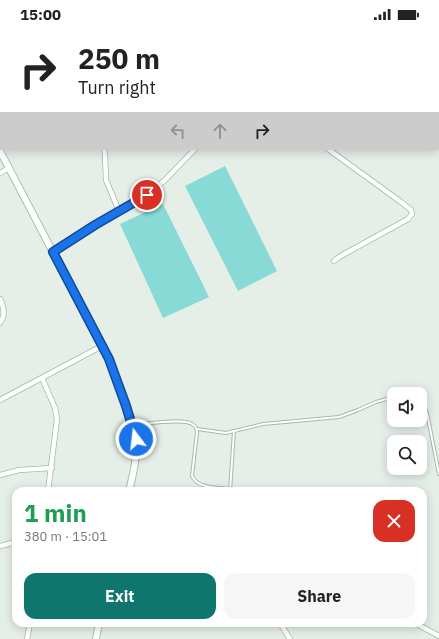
<!DOCTYPE html>
<html lang="en">
<head>
<meta charset="utf-8">
<style>
	:root { --surface:#fff; --page:#f6f6f6; --text:#222; --muted:#767676; --accent:#0f766e }
	body { margin:0; font-family:"IBM Plex Sans",sans-serif; background:var(--page); color:var(--text); height:100vh; display:flex; flex-direction:column; font-size:15px; white-space:nowrap }
	* { box-sizing:border-box; margin:0 }
	p { font-size:13px; color:var(--muted) }
	.icon { flex:none; width:22px; height:22px; fill:none; stroke:currentColor; stroke-width:2; stroke-linecap:round; stroke-linejoin:round }
	.map { position:relative; flex:1; overflow:hidden }
	.sheet { position:absolute; left:12px; top:459px; width:415px; height:140px; display:flex; flex-direction:column; background:var(--surface); border-radius:12px; box-shadow:0 2px 10px #0003 }
	.sheet>* { flex:none }
	.top-card { position:absolute; left:0px; top:0px; width:439px; height:122px; box-shadow:0 2px 10px #0003; background:#fff; color:var(--text); overflow:hidden }
	.controls { position:absolute; left:387px; top:359px; display:grid; gap:8px }
	.controls a { display:grid; place-items:center; width:40px; height:40px; border-radius:8px; background:var(--surface); box-shadow:0 2px 10px #0003; font-size:20px }
	.pin { position:absolute; display:grid; place-items:center; width:34px; height:34px; color:#fff; margin:-17px; border:2px solid #fff; border-radius:50%; box-shadow:0 1px 4px #0007 }
	.me { position:absolute; width:44px; margin:-22px; rotate:345deg; stroke-linejoin:round; filter:drop-shadow(0 0 3px #0008) }
	.turn { display:flex; align-items:center; gap:14px; height:84px; padding:0 12px; font-size:18px }
	.turn .icon { width:52px; height:52px; stroke-width:2.5 }
	.turn b { display:block; font-size:28px; line-height:34px }
	.lanes { display:flex; align-items:center; height:38px; padding:0 12px; background:#0003; justify-content:center; gap:20px; direction:ltr }
	.lanes .off { opacity:.35 }
	.round { display:grid; place-items:center; flex:none; width:42px; height:42px; border-radius:12px; background:var(--page) }
	.head { display:flex; align-items:center; justify-content:space-between; height:68px; padding:0 12px }
	h1 { font-size:24px; font-weight:700; line-height:30px; color:#1e9e55 }
	.action { display:flex; gap:8px; margin-top:auto; padding:8px 12px }
	.action a { flex:1; height:46px; border-radius:12px; background:var(--accent); color:#fff; font-size:16px; font-weight:700; line-height:46px; text-align:center }
	.action a+a { background:var(--page); color:var(--text) }
	.status { display:flex; justify-content:space-between; align-items:center; height:28px; padding:0 20px; background:var(--surface); direction:ltr }
	.status svg { height:11px; fill:currentColor }
	.map>svg:first-child { display:block }
	.water { fill:#87dad5 }
	.lines { fill:none; stroke-linecap:round; stroke-linejoin:round }
	.stream { stroke:#87dad5; stroke-width:1.5 }
	.lane-casing { stroke:#a6b8ae; stroke-width:4 }
	.street-casing { stroke:#a6b8ae; stroke-width:6 }
	.secondary-casing { stroke:#a4c0b0; stroke-width:8 }
	.lane { stroke:#fff; stroke-width:2 }
	.street { stroke:#fff; stroke-width:4.5 }
	.secondary { stroke:#fff; stroke-width:6 }
	.route-casing { stroke:#114b97; stroke-width:10 }
	.route { stroke:#1a73e8; stroke-width:7 }
</style>
</head>
<body>
<div class="status"><b>15:00</b><svg viewBox="0 0 49 12"><path d="M0 12V9h3v3zM5 12V6h3v6zM10 12V3h3v9zM15 12V0h3v12zM26 1h20v11H26zM47 4h2v5h-2z"/></svg></div>
<div class="map">
<svg width="439" height="611" viewBox="0 0 439 611">
	<rect width="100%" height="100%" fill="#e5efe8"/>
	<!-- water -->
	<g class="water">
		<polygon points="225,138 277,243 238,263 185,158"/>
		<polygon points="163,176 209,269 163,290 120,196"/>
	</g>
	<g class="lines">
		<!-- stream -->
		<g class="stream">
			<polyline points="338,0 341,1"/>
			<polyline points="438,92 439,94"/>
		</g>
		<!-- lane casing -->
		<g class="lane-casing">
			<g id="lane">
				<polyline points="420,374 424,378 427,385 439,446"/>
				<path d="M134,397C146,396 183,390 192,396C196,398 196,400 197,404L192,448C198,461 217,459 229,461"/>
				<polyline points="197,401 226,405 263,396 339,389 358,382 376,374 394,369"/>
				<polyline points="230,463 234,403"/>
			</g>
		</g>
		<!-- street casing -->
		<g class="street-casing">
			<g id="street">
				<polyline points="205,0 206,1"/>
				<polyline points="374,0 376,1"/>
				<polyline points="38,1 40,0"/>
				<polyline points="0,26 1,25"/>
				<polyline points="0,40 1,40"/>
				<polyline points="438,56 439,57"/>
				<polyline points="104,121 105,126 106,152 119,183"/>
				<polyline points="328,121 401,174 411,182 412,186 408,191 339,229 334,233"/>
				<polyline points="0,145 9,140"/>
				<polyline points="53,224 95,197 147,167 165,152 195,121"/>
				<path d="M0,271C4,279 6,287 0,295"/>
				<polyline points="42,350 55,380 57,391 48,463"/>
				<polyline points="0,372 102,318"/>
				<polyline points="0,447 19,442 52,440"/>
				<polyline points="0,518 16,514"/>
				<polyline points="280,595 290,611"/>
				<polyline points="415,595 439,608"/>
				<polyline points="27,611 30,595"/>
			</g>
		</g>
		<!-- secondary casing -->
		<g class="secondary-casing">
			<g id="secondary">
				<path d="M0,123L102,318C115,344 137,394 136,423C136,437 132,450 129,463"/>
				<polyline points="96,611 99,595"/>
			</g>
		</g>
		<!-- lane -->
		<use href="#lane" class="lane"/>
		<!-- street -->
		<use href="#street" class="street"/>
		<!-- secondary -->
		<use href="#secondary" class="secondary"/>
	</g>
	<g class="lines">
		<!-- route casing -->
		<g class="route-casing">
			<polyline id="route" points="136,411 126,378 109,331 53,224 95,197 147,167"/>
		</g>
		<!-- route -->
		<use href="#route" class="route"/>
	</g>
</svg>
<div class="controls">
<a><svg class="icon" aria-label="sound" viewBox="0 0 24 24"><path d="M4 9h4l5-4v14l-5-4H4zM17 9q2 3 0 6"/></svg></a>
<a><svg class="icon" aria-label="search" viewBox="0 0 24 24"><circle cx="10" cy="10" r="6"/><path d="M15 15l6 6"/></svg></a>
</div>
<div class="pin" style="left:147px;top:167px;background:#d93025"><svg class="icon" aria-label="arrive" viewBox="0 0 24 24"><path d="M6 21V4h12l-3 4 3 4H6"/></svg></div>
<svg class="me" style="left:136px;top:411px" viewBox="-20 -20 40 40"><circle r="17" fill="#1a73e8" stroke="#fff" stroke-width="3"/><path d="M0-11L8 9 0 5-8 9z" fill="#fff"/></svg>
<div class="top-card">
<div class="turn"><svg class="icon" aria-label="right" viewBox="0 0 24 24"><path d="M7 20v-9h11M14 6l5 5-5 5"/></svg><div><b>250 m</b>Turn right</div></div>
<div class="lanes"><svg class="icon off" aria-label="left" viewBox="0 0 24 24"><path d="M17 20v-9H6M10 6l-5 5 5 5"/></svg><svg class="icon off" aria-label="ahead" viewBox="0 0 24 24"><path d="M12 20V5M6 11l6-6 6 6"/></svg><svg class="icon" aria-label="right" viewBox="0 0 24 24"><path d="M7 20v-9h11M14 6l5 5-5 5"/></svg></div>
</div>
<section class="sheet">
<div class="head"><div><h1>1 min</h1><p>380 m · 15:01</p></div><a class="round" style="background:#d93025;color:#fff"><svg class="icon" aria-label="close" viewBox="0 0 24 24"><path d="M6 6l12 12M18 6L6 18"/></svg></a></div>
<div class="action"><a>Exit</a><a>Share</a></div>
</section>
</div>
</body>
</html>
